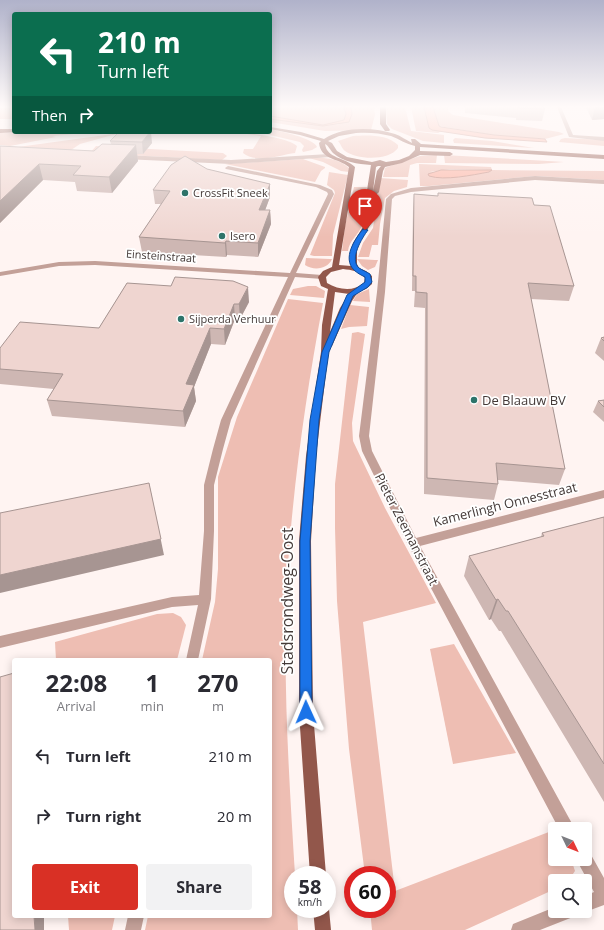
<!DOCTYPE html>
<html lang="en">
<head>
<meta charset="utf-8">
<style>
	:root { --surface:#fff; --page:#f2f2f3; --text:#2b2b33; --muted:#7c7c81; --accent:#d93025 }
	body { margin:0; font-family:"Open Sans",sans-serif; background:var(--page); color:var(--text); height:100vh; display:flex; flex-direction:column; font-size:15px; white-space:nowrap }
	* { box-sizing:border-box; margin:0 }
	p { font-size:13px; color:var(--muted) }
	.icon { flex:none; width:22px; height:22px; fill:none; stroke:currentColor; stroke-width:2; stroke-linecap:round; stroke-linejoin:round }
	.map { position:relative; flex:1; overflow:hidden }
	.side { position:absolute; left:12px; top:658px; width:260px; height:260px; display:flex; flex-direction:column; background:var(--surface); border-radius:4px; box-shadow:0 2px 10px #0003 }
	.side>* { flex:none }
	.guide { position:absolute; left:12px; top:12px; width:260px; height:122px; border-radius:4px; box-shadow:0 2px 10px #0003; background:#0b6e4f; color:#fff; overflow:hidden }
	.needle { width:26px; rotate:133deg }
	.controls { position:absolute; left:548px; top:822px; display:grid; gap:8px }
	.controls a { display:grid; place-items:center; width:44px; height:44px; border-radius:4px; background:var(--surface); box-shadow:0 2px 10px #0003; font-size:20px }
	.speed { position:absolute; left:284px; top:866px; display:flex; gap:8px; font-size:20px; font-weight:700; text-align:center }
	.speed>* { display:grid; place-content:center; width:52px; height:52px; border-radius:50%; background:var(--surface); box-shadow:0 2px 10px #0003; line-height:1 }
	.speed small { font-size:10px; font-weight:400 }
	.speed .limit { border:6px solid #d22; background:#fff; color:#111 }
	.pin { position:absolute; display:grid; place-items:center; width:34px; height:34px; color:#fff; margin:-41px -17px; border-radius:50% 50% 50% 0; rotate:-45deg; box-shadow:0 0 4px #0007 }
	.pin .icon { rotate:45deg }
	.me { position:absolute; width:44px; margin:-22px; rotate:359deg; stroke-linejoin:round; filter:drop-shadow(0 0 3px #0008) }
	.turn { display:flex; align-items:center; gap:14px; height:84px; padding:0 20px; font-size:18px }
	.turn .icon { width:52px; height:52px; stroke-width:2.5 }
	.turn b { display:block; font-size:28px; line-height:34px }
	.then { display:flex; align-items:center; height:38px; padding:0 20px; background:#0003; gap:8px; font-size:15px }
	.eta { display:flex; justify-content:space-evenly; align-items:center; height:68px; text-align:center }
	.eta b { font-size:24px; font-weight:700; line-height:28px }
	.action { display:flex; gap:8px; margin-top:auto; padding:8px 20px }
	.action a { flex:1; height:46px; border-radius:4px; background:var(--accent); color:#fff; font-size:16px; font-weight:700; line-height:46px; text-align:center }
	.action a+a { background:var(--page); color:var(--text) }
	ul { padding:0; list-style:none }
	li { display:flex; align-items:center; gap:12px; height:60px; padding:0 20px }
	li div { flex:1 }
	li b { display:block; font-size:15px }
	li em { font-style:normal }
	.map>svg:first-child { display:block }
	.green { fill:#eebeb3; fill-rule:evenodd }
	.water { fill:#fcae9d; stroke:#c58b7f }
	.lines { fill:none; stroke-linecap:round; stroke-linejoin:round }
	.minor { fill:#c3a098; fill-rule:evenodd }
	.major { fill:#92574b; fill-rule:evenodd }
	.highway { fill:#7f3c2f; fill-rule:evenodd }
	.wall { fill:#ceb7b3 }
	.shaded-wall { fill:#a79592 }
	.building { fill:#efd5d0; stroke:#a79592 }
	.route { fill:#1a73e8; stroke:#114b97 }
	.poi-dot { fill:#2d746a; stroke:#fff; stroke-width:1.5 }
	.labels { text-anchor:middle; stroke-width:3.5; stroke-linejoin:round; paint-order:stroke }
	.far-poi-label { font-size:11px; fill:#443a38; stroke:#fff; text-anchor:start }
	.far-street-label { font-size:11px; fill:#443a38; stroke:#fff }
	.poi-label { font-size:13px; fill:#443a38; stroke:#fff; text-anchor:start }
	.street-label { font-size:13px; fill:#443a38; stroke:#fff }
	.near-street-label { font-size:16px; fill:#443a38; stroke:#fff }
</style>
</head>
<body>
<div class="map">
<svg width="604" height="930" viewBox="0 0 604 930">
	<rect width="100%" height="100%" fill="#fff4f2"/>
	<!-- green -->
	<g class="green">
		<polygon points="14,107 14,119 0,119 0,108"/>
		<path d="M270,107H344L346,114L344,120C325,131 291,120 270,116Z"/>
		<polygon points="351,107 374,107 375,115 371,130 325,131 270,122 270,119 323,126 340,124 352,114"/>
		<polygon points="386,107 405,107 411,131 444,135 444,143 423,141 392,129 387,124"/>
		<polygon points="411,107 424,107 429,128 442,131 438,133 416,131"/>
		<polygon points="433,107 448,107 448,111 453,115 559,132 564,134 545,139 494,135 444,127 439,126"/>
		<path d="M270,129C279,131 314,138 317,147L312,150L303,152L302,150L304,146L300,142L257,132H270Z"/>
		<polygon points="0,132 31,133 96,132 52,136 56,137 10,146 0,145"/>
		<path d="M231,132C244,132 288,137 297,146L295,153C280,155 257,164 243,153L244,149H253L261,136Z"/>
		<polygon points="120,133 80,144 71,150 54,151 18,147"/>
		<path d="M353,136C367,135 387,134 398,145V148C389,161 357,160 345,151C342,149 341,144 338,141Z"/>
		<polygon points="455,138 492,141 534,148 454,143 453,140"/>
		<polygon points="565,138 604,140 604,146 559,142 561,139"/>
		<polygon points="96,146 223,153 227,156 222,160 90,153"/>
		<polygon points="437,155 436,163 417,163 410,165 408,177 383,177 385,168 390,166 420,156"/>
		<polygon points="444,155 548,161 564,162 539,164 445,163"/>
		<path d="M309,158C323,157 338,158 349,168V172L341,171L323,162Z"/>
		<polygon points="303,159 325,167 325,168 321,171 315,182 225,164"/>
		<path d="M419,164L491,167L492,170L604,171V180L536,176L429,186H420ZM450,169L491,170L489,172L458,177L430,172Z"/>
		<polygon points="329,172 348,175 333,235 332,256 314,256 310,255 335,193 334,190 327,185"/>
		<polygon points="380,178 408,180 407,187 394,191 385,198 380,224 378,245 372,245 369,257 358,257 363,243 373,228"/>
		<path d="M354,187H367L362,225C359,235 349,240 348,251H342L345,226Z"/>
		<path d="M306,258L330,259H332C328,269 314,271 305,265Z"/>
		<polygon points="357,259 375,260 378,260 375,267 368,270 362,266"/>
		<polygon points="308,286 316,286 325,291 324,298 290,295 293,289"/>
		<polygon points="369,289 370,302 353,301 357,294"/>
		<path d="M288,299L323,303C309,377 298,452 291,527C280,643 288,760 295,875H293V909H297L298,930H145L148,916H270V660H202L215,602L218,569V477L237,417Z"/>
		<polygon points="350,305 369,307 367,326 349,327 341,329"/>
		<polygon points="358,332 365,334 352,423 353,441 385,508 436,603 363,622 395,891 554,830 555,859 571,859 575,871 568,881 555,881 555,889 465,930 372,930 370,909 387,909 387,875 365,875 349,749 337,601 335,528 335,484 352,333"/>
		<polygon points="173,613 181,617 186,625 177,660 56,660 55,642 157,614"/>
		<polygon points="454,644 516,753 453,764 430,649"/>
		<polygon points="68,916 115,916 112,930 69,930"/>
	</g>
	<!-- water -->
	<g class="water">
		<polygon points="344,107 351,107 352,114 349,122 323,126 270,119 270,116 323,125 344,120 346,114"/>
		<polygon points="424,107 433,107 439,126 441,127 494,135 545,139 547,142 485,138 432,130 429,128"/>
		<path d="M441,170H492L489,172C472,175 445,181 429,176L428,174Z"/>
	</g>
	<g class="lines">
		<!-- minor -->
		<g class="minor">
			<polygon points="557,107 561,107 573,135 604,137 604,141 569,137"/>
			<polygon points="329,154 332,156 331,157 231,164 124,159 121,157 124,155 231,160"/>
			<polygon points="228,166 320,185 332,190 334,194 296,273 322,275 326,277 322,279 295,277 231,420 223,449 214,485 214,531 211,599 198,660 186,660 198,605 172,607 0,648 0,636 172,597 199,595 204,531 204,485 213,449 221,420 288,277 95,265 59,266 0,276 0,272 59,262 95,261 290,273 328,194 327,192 316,187 226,169 225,168"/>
			<polygon points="535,176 604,180 604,184 535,180 411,192 395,196 392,199 385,292 369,436 372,451 416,538 604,490 604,498 420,546 575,829 559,829 407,543 362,451 359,436 377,292 386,199 391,194 411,188"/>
			<polygon points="585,851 590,853 604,878 604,905 585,912 582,911 585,911 585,896 594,892 576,859 585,859"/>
			<polygon points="555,907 555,911 575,911 573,917 540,930 511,930 513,924"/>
			<polygon points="128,916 144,916 141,930 125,930"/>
		</g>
		<!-- major -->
		<g class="major">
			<path d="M270,127L301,132L324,139C343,126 374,127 395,134C401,136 406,140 412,143L411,139H415L421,144L604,155V159L420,147V151L450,152L453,154L450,156L420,155L402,163L385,167L383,171L379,192L376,195L372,222L359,243L357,250V264L359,268L366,271L372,276V284L366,289L358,292L352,301L332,346L329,348L316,456L311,541L313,712L326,875H310L299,712V541L306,456L321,352L322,325L328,289L321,286L318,277L323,271L332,267L349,167C338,158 321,160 319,143L321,141L300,135L270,129ZM356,133C368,132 380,133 391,136C399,139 406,144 415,146V150L409,156L399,160L386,162L380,160L372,162L347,157L337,151L332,143L328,141L339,136ZM325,144C329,146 330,150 333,153C343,162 358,164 371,165L367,190L370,195L366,222L353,243L351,250V266L339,265L355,167C345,157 327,159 325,144ZM378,166H381L377,171L373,191L376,167ZM343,269C352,270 359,271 365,278L364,283C353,292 339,290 327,283L326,277L331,272ZM335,292L349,294L340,308L330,332Z"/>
			<polygon points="327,903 329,909 331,930 315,930 313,909 327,909"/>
		</g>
		<!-- highway -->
		<g class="highway">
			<polygon points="380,107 386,107 386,124 390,130 389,131 385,131 380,124"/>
			<polygon points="0,129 14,129 14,132 16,132 0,133"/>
		</g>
	</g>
	<!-- wall -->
	<g class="wall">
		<polygon points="465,107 544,107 545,109 542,121 516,120 516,118 465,113"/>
		<polygon points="586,107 604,107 604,119 592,120"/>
		<polygon points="119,132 152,143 143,154 137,154 138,161 112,193 77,191 75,182 43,180 0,223 0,146 94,151 111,144 110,141"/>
		<polygon points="207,169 270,184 270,197 265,210 270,210 271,224 258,257 227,255 226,257 142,252 139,237 161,204 155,204 153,190"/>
		<polygon points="438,193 534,205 574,286 569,301 531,299 565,469 559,485 498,480 498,484 494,500 424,494 425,308 414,307 415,291 412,291 413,208 414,194 438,196"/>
		<polygon points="127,283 249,302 240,319 235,319 225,345 211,344 194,387 196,401 185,427 52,416 47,400 54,389 0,384 0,348 99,328"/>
		<polygon points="604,337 604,361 595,353 601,338"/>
		<polygon points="604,400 604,422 593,412 598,401"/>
		<polygon points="604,517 604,802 501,631 499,631 491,619 489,620 464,576 469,556 541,537 542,533"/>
	</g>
	<!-- shaded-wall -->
	<g class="shaded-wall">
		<polygon points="595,107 604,107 604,119 592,120"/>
		<polygon points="150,132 151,132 152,143 143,154 142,142"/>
		<polygon points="136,145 138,161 112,193 109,177"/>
		<polygon points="39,164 43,180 0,223 0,201"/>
		<polygon points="270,184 270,197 260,224 259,210"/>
		<polygon points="270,210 271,224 258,257 258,243"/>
		<polygon points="226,241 227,255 226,257 225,243"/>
		<polygon points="248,287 249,302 240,319 239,304"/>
		<polygon points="234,304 235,319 225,345 224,329"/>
		<polygon points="210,328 211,344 194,387 196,401 185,427 183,411 186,384"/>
		<polygon points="149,483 164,555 0,593 0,575"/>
		<polygon points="498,599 491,619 489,620 496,600"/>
		<polygon points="34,916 44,916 44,930 35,930"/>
	</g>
	<!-- building -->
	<g class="building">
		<polygon points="518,107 544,107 545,109 519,108"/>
		<polygon points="119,132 150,132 142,142 110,141"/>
		<polygon points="102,144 136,145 109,177 73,175 81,166 39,164 0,201 0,146 94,151"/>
		<polygon points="185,156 207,169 270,184 259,210 270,210 258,243 226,241 225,243 139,237 170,191 153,190 171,165"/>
		<polygon points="438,193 532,198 534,205 550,206 574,286 528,283 565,469 496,463 498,484 427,478 427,293 416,292 416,276 413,276 414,194 438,196"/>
		<polygon points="175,277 233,281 248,287 239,304 234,304 224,329 210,328 186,384 194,385 183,411 47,400 63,374 0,369 0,348 20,322 99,328 127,283 171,286"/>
		<polygon points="604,337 604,341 601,338"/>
		<polygon points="604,400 604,407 598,401"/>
		<polygon points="149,483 161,539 0,575 0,513"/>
		<polygon points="604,517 604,764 508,611 506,611 498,599 496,600 469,556 544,536 542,533"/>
		<polygon points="14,673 14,916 34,916 35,930 0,930 0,677"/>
	</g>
	<!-- sky -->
	<linearGradient id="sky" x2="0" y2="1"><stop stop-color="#b0b2ca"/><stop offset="0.45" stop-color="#fffaf9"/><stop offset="1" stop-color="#fffaf9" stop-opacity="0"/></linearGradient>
	<rect width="604" height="237" fill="url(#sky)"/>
	<!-- route -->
	<path class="route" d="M363,229L368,230C362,238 349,259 359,268C362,270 367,272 370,274L372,282L368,287L353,296L329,352L319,420L310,541L312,712L310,716L306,718L301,716L300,712V541L310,420L322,352L347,295L365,282V277C361,275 357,273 354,270C342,258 355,239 363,229Z"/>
	<!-- markers -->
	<g class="poi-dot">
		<circle cx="185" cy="193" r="4"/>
		<circle cx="222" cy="236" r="4"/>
		<circle cx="181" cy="319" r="4"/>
		<circle cx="474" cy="400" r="4"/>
	</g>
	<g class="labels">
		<!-- far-poi labels -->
		<g class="far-poi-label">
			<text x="193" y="197">CrossFit Sneek</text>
			<text x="230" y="240">Isero</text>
			<text x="189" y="323">Sijperda Verhuur</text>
		</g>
		<!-- far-street labels -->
		<g class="far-street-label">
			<text transform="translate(161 256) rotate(4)" y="4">Einsteinstraat</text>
		</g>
		<!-- poi labels -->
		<g class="poi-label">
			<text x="482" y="405">De Blaauw BV</text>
		</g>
		<!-- street labels -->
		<g class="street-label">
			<text transform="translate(505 504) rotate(-14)" y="5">Kamerlingh Onnesstraat</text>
			<text transform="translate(407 529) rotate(63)" y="5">Pieter Zeemanstraat</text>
		</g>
		<!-- near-street labels -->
		<g class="near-street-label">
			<text transform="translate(287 601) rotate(-90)" y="6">Stadsrondweg-Oost</text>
		</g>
	</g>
</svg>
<div class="controls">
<a><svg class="needle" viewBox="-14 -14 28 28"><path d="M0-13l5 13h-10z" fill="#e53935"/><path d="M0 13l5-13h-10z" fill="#7c7c81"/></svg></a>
<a><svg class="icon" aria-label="search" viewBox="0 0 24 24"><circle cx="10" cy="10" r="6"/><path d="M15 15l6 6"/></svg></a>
</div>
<div class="speed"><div>58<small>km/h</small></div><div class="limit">60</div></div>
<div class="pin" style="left:365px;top:230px;background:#d93025"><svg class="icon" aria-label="arrive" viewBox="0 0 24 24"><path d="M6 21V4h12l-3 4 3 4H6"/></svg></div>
<svg class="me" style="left:306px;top:712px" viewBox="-20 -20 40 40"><path d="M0-17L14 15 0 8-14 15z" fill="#1a73e8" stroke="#fff" stroke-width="4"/></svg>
<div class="guide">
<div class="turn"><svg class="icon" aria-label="left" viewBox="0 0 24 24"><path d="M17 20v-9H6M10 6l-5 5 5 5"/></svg><div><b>210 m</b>Turn left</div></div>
<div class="then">Then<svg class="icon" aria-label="right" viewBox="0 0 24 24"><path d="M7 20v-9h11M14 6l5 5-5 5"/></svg></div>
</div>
<section class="side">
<div class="eta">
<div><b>22:08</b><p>Arrival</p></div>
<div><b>1</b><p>min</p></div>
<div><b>270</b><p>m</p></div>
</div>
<ul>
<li><svg class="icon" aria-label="left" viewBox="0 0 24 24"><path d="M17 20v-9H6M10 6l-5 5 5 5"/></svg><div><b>Turn left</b></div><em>210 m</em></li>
<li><svg class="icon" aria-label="right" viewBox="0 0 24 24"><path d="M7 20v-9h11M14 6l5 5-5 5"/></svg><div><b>Turn right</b></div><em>20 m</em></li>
</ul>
<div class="action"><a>Exit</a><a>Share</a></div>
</section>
</div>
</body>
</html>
